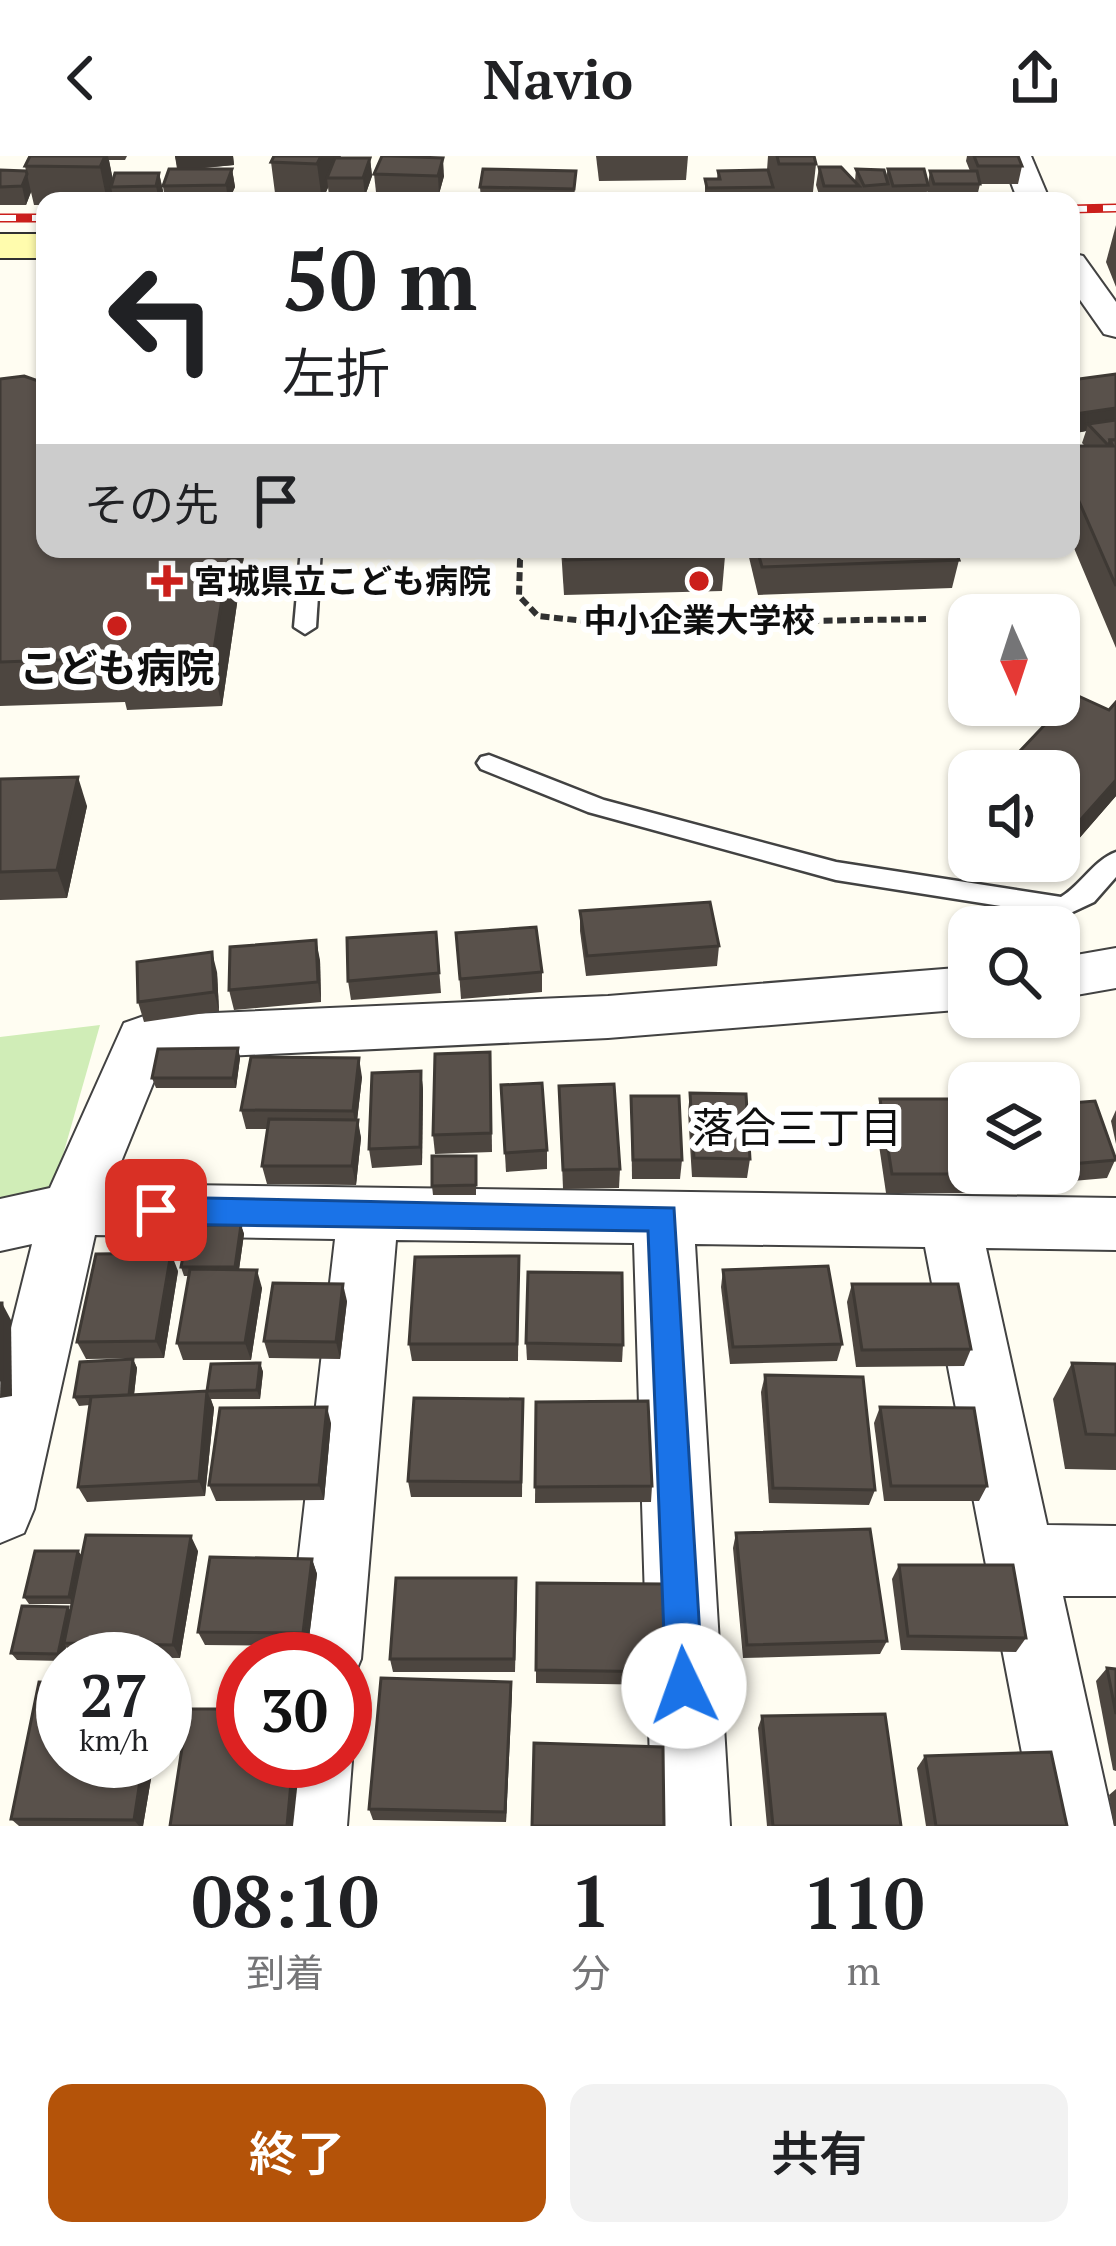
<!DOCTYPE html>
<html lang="ja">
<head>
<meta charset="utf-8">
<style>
	:root { --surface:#fff; --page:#f2f2f2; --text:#202124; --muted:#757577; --accent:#b45309 }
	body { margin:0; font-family:"PT Serif","Noto Sans JP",serif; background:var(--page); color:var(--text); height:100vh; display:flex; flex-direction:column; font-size:45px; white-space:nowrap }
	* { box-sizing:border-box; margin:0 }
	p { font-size:39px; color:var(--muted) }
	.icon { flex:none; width:66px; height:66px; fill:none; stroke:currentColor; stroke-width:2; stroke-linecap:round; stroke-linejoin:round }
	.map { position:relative; height:1670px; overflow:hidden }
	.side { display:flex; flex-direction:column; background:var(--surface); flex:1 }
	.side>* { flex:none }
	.guide { position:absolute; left:36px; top:36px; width:1044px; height:366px; border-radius:24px; box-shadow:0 3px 9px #0004; background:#fff; color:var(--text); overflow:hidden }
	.needle { width:78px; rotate:177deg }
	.controls { position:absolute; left:948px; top:438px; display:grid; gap:24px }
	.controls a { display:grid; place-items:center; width:132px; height:132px; border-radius:24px; background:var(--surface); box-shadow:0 3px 9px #0004; font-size:60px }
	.speed { position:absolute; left:36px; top:1476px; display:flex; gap:24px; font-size:60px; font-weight:700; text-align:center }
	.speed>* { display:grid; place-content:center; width:156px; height:156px; border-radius:50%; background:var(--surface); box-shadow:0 3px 9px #0004; line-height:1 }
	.speed small { font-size:30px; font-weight:400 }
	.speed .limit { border:18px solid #d22; background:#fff; color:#111 }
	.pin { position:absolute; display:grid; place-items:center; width:102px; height:102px; color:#fff; margin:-51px; border-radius:24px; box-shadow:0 6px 18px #0006 }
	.me { position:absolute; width:132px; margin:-66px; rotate:357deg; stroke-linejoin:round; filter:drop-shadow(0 0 9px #0008) }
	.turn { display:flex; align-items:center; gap:42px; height:252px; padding:0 48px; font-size:54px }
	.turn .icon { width:156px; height:156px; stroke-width:2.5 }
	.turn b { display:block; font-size:84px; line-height:102px }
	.then { display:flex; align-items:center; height:114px; padding:0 48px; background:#0003; gap:24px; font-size:45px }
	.eta { display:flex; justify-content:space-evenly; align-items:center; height:204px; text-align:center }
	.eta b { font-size:72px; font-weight:600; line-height:84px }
	.primary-button { display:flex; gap:24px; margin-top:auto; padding:24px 48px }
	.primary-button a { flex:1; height:138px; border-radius:24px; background:var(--accent); color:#fff; font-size:48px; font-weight:600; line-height:138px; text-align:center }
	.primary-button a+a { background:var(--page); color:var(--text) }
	header { display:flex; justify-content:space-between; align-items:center; height:156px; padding:0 48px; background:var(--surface); font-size:54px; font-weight:600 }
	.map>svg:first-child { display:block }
	.green { fill:#d0edb7 }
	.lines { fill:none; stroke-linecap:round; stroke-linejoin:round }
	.lane-casing { stroke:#424242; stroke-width:5 }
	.street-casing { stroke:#424242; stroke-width:4 }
	.secondary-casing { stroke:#313131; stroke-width:4 }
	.path { stroke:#313131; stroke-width:6; stroke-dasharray:9 4.5; stroke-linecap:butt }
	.lane { fill:#fff; fill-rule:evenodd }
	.street { fill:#fff; fill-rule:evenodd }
	.secondary { fill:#fffcad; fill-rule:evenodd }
	.rail-casing { stroke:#cb1f1b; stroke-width:9 }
	.rail { stroke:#fff; stroke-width:6; stroke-dasharray:16; stroke-linecap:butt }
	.wall { fill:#4d4640 }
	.shaded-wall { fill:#3e3934 }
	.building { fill:#59514b; stroke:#3e3934; stroke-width:3 }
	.route { fill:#1a73e8; stroke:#114b97; stroke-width:3 }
	.poi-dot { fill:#cb1f1b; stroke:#fff; stroke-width:4.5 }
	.labels { text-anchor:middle; stroke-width:12; stroke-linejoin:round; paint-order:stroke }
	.far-poi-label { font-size:33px; font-weight:bold; fill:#0f0f0f; stroke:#fff; text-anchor:start }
	.poi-label { font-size:39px; font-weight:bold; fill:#0f0f0f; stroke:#fff }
	.neighbourhood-label { font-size:42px; fill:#0f0f0f; stroke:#fff }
</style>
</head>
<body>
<header><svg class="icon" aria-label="back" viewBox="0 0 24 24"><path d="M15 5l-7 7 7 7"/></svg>Navio<svg class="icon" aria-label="share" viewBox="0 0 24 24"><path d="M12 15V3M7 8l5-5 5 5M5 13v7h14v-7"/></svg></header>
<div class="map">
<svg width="1116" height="1670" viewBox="0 0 1116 1670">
	<rect width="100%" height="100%" fill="#fffdf2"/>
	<!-- green -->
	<polygon class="green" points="100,869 51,1041 0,1051 0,881"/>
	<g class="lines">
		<!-- lane casing -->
		<g class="lane-casing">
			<g id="lane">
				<polygon points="301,393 321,393 316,471 305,478 294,471"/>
				<path d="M489,599L604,644L836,706L1061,741C1081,729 1094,704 1116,696V721L1094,746L1064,760L836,724L588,656L481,613L477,607L481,601Z"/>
			</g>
		</g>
		<!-- street casing -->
		<g class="street-casing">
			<g id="street">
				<polygon points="1001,0 1031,0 1050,45 1018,45"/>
				<polygon points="1071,97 1083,100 1116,146 1116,181 1104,178 1071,131"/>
				<polygon points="1116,792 1116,832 1059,842 1059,802"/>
				<polygon points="969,811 969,853 608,882 163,903 112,1028 1116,1042 1116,1094 986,1092 1047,1369 1116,1370 1116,1440 1063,1440 1114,1670 1036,1670 925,1091 695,1088 730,1670 652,1670 634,1087 396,1084 361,1503 350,1529 345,1531 345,1503 287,1503 335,1083 95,1079 34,1353 24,1377 0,1387 0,1216 32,1088 0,1095 0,1043 50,1032 124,867 144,860 608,840"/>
				<polygon points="345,1588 352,1605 347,1670 269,1670 276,1605 345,1605"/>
			</g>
		</g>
		<!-- secondary casing -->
		<g class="secondary-casing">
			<rect id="secondary" x="0" y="78" width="45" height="24"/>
		</g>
		<!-- path -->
		<polyline class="path" points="530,393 520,404 519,440 538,460 613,468 926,463"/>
		<!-- lane -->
		<use href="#lane" class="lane"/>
		<!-- street -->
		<use href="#street" class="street"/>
		<!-- secondary -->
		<use href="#secondary" class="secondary"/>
		<!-- rail casing -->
		<g class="rail-casing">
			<g id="rail">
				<polyline points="1071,53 1116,52"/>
				<polyline points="0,62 45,62"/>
			</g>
		</g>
		<!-- rail -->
		<use href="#rail" class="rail"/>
	</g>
	<!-- wall -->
	<g class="wall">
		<polygon points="30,0 127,0 125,4 109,4 113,24 159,17 163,35 160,45 114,45 113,40 110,45 45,45 45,49 34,49 31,36 26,49 0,49 0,14 26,15 25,10"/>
		<polygon points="175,0 233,0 234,9 195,13 232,13 235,31 229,45 165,45 163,30 177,13"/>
		<polygon points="596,0 688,0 686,24 599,25"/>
		<polygon points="768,0 814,0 816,8 812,45 775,45 773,37 772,45 705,45 705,23 717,23 718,15 767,14"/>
		<polygon points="967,0 1018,0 1022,10 1018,28 980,28 976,45 931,45 927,35 926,45 889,45 887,37 886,45 860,45 857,39 857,45 821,45 816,29 819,11 855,25 856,13 886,21 888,13 928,27 930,15 970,15 966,5"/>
		<polygon points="340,2 370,2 372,20 365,40 329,40 328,31 322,45 276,45 271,6"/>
		<polygon points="576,15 574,45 481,45 480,31"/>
		<polygon points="374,18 444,20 439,38 376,36"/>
		<polygon points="1116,69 1116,131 1106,106"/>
		<polygon points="1116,218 1116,492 1071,385 1071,290 1085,290 1082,287 1086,275 1071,278 1071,224"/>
		<polygon points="0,223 45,393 245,393 222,550 127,554 125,546 0,550"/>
		<polygon points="561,393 724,393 725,400 722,435 564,439"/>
		<polygon points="747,393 955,393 959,404 952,432 758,439"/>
		<polygon points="1116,546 1116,640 1043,724 1029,717 1021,726 989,710 990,705 1059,705 1109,554"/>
		<polygon points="0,623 87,650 67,742 0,744"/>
		<polygon points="969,648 969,687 957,680 965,652"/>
		<polygon points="580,755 719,790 717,810 586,820 580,775"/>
		<polygon points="436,776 441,837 351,844 348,825"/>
		<polygon points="456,777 542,816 542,836 461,843"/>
		<polygon points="320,804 321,846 234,854 229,834"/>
		<polygon points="217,816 219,855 144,866 138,846"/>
		<polygon points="238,892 240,902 236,932 156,932 152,922"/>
		<polygon points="421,915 423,934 422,1009 372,1012 369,993"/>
		<polygon points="491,916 492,996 435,998 433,979"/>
		<polygon points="362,921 357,964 361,982 356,1029 267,1028 262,1010 267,973 246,973 241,954"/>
		<polygon points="501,929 547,994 547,1013 506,1016"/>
		<polygon points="559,930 620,1013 619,1032 563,1033"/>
		<polygon points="690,937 750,1003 747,1022 692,1021 688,956"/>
		<polygon points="631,940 682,1004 680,1023 632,1023"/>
		<polygon points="880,943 998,1018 990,1037 886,1037 875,962"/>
		<polygon points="1059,948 1116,1002 1107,1022 1027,1029 1023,1017 1059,1017"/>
		<polygon points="1116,954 1116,988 1111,965"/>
		<polygon points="476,1000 476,1039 433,1039 432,1030"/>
		<polygon points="241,1069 244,1078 239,1114 262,1132 251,1204 183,1204 177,1187 189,1120 184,1120 181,1111"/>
		<polygon points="519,1100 518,1205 412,1205 409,1188"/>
		<polygon points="723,1114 842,1188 837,1205 730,1208 721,1131"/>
		<polygon points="178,1115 164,1202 86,1203 77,1186"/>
		<polygon points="852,1128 971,1193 964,1210 856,1211 847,1146"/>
		<polygon points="347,1145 340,1203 269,1202 264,1185"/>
		<polygon points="526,1187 623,1189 622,1206 527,1204"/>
		<polygon points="133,1203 137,1212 134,1239 207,1235 260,1207 263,1216 260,1243 211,1243 214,1252 205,1340 87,1346 78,1331 90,1249 79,1250 74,1241"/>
		<polygon points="1072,1207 1116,1208 1116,1314 1065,1313 1053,1243"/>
		<polygon points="765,1219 875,1334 869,1349 769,1347 761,1236"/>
		<polygon points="523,1243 522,1341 411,1341 408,1325"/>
		<polygon points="536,1246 652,1330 651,1346 535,1347"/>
		<polygon points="880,1251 987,1330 979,1345 884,1345 874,1267"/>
		<polygon points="331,1267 324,1344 216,1345 209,1329"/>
		<polygon points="736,1377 887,1485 880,1498 743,1502 733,1392"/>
		<polygon points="78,1395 82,1400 198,1395 180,1502 73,1501 66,1491 63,1505 17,1504 11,1497 70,1455 72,1448 29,1448 24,1441"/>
		<polygon points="312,1403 317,1418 308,1490 205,1489 198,1476"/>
		<polygon points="899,1409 1026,1482 1016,1496 901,1494 892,1423"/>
		<polygon points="517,1437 515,1516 393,1516 390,1503"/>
		<polygon points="1107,1512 1116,1513 1116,1615 1113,1614 1096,1525"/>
		<polygon points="536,1514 667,1516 665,1529 536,1527"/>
		<polygon points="511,1526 506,1666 373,1664 369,1653"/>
		<polygon points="762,1560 901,1670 767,1670 758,1572"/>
		<polygon points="925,1600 1067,1670 926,1670 917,1612"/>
		<polygon points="63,1605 154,1605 143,1670 19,1670 11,1663"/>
		<polygon points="1116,1633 1116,1670 1114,1670 1109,1639"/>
	</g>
	<!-- shaded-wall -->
	<g class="shaded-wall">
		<polygon points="105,0 108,0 114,30 111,31 113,40 110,45 107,45 100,11"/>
		<polygon points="175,0 233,0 234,9 178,14"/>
		<polygon points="321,0 341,0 332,22 327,22 328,32 322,45 317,8"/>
		<polygon points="370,2 372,20 365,40 363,22"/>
		<polygon points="443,2 444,20 439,38 438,20"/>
		<polygon points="232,13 235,31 228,45 226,29"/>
		<polygon points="159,17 163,35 159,45 156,30"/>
		<polygon points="27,18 31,36 26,49 22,30"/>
		<polygon points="1116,252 1116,270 1088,268 1086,275 1071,278 1075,258"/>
		<polygon points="230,393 245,393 222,550 212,506"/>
		<polygon points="78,621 87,650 67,742 57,714"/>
		<polygon points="1116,624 1116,640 1043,724 1049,705 1059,705 1059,688"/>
		<polygon points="1028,705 1033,705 1029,717 1021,726"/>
		<polygon points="316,784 320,804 321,846 318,826"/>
		<polygon points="212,796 217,816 219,855 214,836"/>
		<polygon points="238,892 240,902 236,932 233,922"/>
		<polygon points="359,902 362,921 356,974 353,955"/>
		<polygon points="421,915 423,934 422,1009 420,991"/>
		<polygon points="358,964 361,982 356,1029 352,1010"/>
		<polygon points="241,1069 244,1078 238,1120 235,1111"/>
		<polygon points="171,1097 178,1115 164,1202 156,1185"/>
		<polygon points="257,1114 262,1132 251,1204 245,1187"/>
		<polygon points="343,1128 347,1145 340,1203 336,1186"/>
		<polygon points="2,1147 11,1164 12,1240 0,1242"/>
		<polygon points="133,1203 137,1212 133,1247 129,1239"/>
		<polygon points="260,1207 263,1216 260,1243 257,1234"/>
		<polygon points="207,1235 214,1252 205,1340 199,1325"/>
		<polygon points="327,1251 331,1267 324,1344 319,1329"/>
		<polygon points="191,1380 198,1395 180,1502 173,1489"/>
		<polygon points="78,1395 83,1402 74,1448 69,1441"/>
		<polygon points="312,1403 317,1418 308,1490 303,1477"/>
		<polygon points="68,1451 73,1458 64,1487 66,1491 63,1504 58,1498"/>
		<polygon points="511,1526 512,1539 506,1666 505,1656"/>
		<polygon points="143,1605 154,1605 143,1670 139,1670 134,1664"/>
		<polygon points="293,1605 300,1605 293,1670 287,1670"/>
	</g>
	<!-- building -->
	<g class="building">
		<polygon points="30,0 105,0 100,11 25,10"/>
		<polygon points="274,0 321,0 317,8 271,6"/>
		<polygon points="382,0 390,0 443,2 438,20 374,18"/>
		<polygon points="777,0 814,0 816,8 779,8"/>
		<polygon points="974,0 1018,0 1022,10 978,10"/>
		<polygon points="335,2 370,2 363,22 327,22"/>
		<polygon points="819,11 841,11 859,30 824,30"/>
		<polygon points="169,13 232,13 226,29 163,30"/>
		<polygon points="483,13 576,15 574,33 480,31"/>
		<polygon points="856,13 884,14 888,28 864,30"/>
		<polygon points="888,13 924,13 928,29 893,30"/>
		<polygon points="0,14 26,15 27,18 22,30 0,31"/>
		<polygon points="768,14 773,31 707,32 705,23 720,23 718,15"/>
		<polygon points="930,15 977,15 980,28 934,28"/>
		<polygon points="115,17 159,17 156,30 111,31"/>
		<polygon points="1116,218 1116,252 1075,258 1071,254 1071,224"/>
		<polygon points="24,220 38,225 45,222 45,393 230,393 212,506 115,510 115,502 0,506 0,223"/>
		<polygon points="1116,264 1116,284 1110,284 1109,290 1088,268"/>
		<polygon points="1110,284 1116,284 1116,430 1071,327 1071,290 1113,290"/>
		<polygon points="564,393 724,393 725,400 565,404"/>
		<polygon points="757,393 955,393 959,404 762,411"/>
		<polygon points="1074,538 1109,554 1116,546 1116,624 1059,688 1059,615 1001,615"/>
		<polygon points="78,621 57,714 0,716 0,623"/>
		<polygon points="710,746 719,790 587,800 580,755"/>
		<polygon points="536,771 542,816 460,823 456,777"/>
		<polygon points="436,776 439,817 348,825 347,782"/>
		<polygon points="316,784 318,826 229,834 230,791"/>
		<polygon points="212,796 214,836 138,846 137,806"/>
		<polygon points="238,892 233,922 152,922 158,893"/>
		<polygon points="490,896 491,977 433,979 435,898"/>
		<polygon points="251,901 359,902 353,955 241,954"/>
		<polygon points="421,915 420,991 369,993 372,917"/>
		<polygon points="542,927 547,994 505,997 501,929"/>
		<polygon points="614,928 620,1013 563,1014 559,930"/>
		<polygon points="690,937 746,938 750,1003 694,1002"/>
		<polygon points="631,940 679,940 682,1004 633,1004"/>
		<polygon points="880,943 969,943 969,1017 998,1018 892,1018"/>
		<polygon points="1095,945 1116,1004 1059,1009 1059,948"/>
		<polygon points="269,963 358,964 352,1010 262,1010"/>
		<polygon points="432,1000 476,1000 476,1029 432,1030"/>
		<polygon points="189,1069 241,1069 235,1111 181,1111"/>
		<polygon points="171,1097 156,1185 77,1186 96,1098"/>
		<polygon points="519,1100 517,1188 409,1188 415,1101"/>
		<polygon points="828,1110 842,1188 733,1191 723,1114"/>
		<polygon points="190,1113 257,1114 245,1187 177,1187"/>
		<polygon points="528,1116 622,1117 623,1189 526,1187"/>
		<polygon points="273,1127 343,1128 336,1186 264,1185"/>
		<polygon points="852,1128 958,1128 971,1193 862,1194"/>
		<polygon points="0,1147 2,1147 2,1223 0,1224"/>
		<polygon points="133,1203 129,1239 74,1241 80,1206"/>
		<polygon points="260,1207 257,1234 207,1235 211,1208"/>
		<polygon points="1072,1207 1116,1208 1116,1279 1086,1278"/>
		<polygon points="765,1219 863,1221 875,1334 773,1332"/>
		<polygon points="207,1235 199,1325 78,1331 91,1241"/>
		<polygon points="414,1242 523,1243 521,1326 408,1325"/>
		<polygon points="648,1245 652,1330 535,1331 536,1246"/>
		<polygon points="327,1251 319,1329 209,1329 220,1252"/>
		<polygon points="880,1251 974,1252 987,1330 891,1330"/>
		<polygon points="870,1373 887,1485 747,1489 736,1377"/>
		<polygon points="86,1379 191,1380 173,1489 64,1487"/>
		<polygon points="35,1395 78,1395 69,1441 24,1441"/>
		<polygon points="210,1401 312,1403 303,1477 198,1476"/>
		<polygon points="899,1409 1013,1409 1026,1482 908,1480"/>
		<polygon points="396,1422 516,1422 514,1503 390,1503"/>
		<polygon points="537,1427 664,1428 667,1516 536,1514"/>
		<polygon points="22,1450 68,1451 58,1498 11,1497"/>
		<polygon points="1107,1512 1116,1513 1116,1558"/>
		<polygon points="381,1522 511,1526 505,1656 369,1653"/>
		<polygon points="39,1526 63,1527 63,1605 143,1605 134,1664 11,1663"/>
		<polygon points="188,1553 243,1553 243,1605 293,1605 287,1670 170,1670"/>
		<polygon points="885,1558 901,1670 773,1670 762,1560"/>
		<polygon points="534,1587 663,1591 664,1670 532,1670"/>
		<polygon points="1051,1596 1067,1670 936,1670 925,1600"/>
	</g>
	<!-- route -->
	<polygon class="route" points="156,1041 674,1052 703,1530 698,1543 684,1548 671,1543 666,1530 648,1075 156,1068 141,1054"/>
	<!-- markers -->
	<g class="poi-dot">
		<path d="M161 407h12v12h12v12h-12v12h-12v-12h-12v-12h12z"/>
		<circle cx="699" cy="425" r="12"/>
		<circle cx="117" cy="470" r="12"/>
	</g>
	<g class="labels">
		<!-- far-poi labels -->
		<g class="far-poi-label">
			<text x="194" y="437">宮城県立こども病院</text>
			<text x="699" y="476" text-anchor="middle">中小企業大学校</text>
		</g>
		<!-- poi labels -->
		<g class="poi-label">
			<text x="117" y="526">こども病院</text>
		</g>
		<!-- neighbourhood labels -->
		<g class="neighbourhood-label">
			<text x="797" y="987">落合三丁目</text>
		</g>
	</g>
</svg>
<div class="controls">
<a><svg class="needle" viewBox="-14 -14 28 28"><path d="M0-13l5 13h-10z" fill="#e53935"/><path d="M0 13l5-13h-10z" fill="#757577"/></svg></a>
<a><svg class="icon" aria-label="sound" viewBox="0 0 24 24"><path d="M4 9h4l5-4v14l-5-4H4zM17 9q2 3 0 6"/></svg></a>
<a><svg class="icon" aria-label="search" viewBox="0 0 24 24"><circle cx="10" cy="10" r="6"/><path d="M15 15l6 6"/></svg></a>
<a><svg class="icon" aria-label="layers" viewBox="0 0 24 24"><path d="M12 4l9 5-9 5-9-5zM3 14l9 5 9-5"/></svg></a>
</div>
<div class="speed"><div>27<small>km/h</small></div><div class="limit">30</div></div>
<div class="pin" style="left:156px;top:1054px;background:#d93025"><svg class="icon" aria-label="arrive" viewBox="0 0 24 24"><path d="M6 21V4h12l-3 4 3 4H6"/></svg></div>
<svg class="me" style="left:684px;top:1530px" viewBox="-20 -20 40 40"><circle r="19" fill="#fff"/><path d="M0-13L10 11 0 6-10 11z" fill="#1a73e8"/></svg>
<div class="guide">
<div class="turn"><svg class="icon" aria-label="left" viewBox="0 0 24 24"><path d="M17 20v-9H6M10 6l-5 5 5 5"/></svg><div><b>50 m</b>左折</div></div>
<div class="then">その先<svg class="icon" aria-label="arrive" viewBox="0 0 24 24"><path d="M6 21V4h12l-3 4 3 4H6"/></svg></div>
</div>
</div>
<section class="side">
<div class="eta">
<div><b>08:10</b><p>到着</p></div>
<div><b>1</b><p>分</p></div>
<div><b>110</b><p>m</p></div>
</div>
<div class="primary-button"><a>終了</a><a>共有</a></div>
</section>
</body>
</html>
